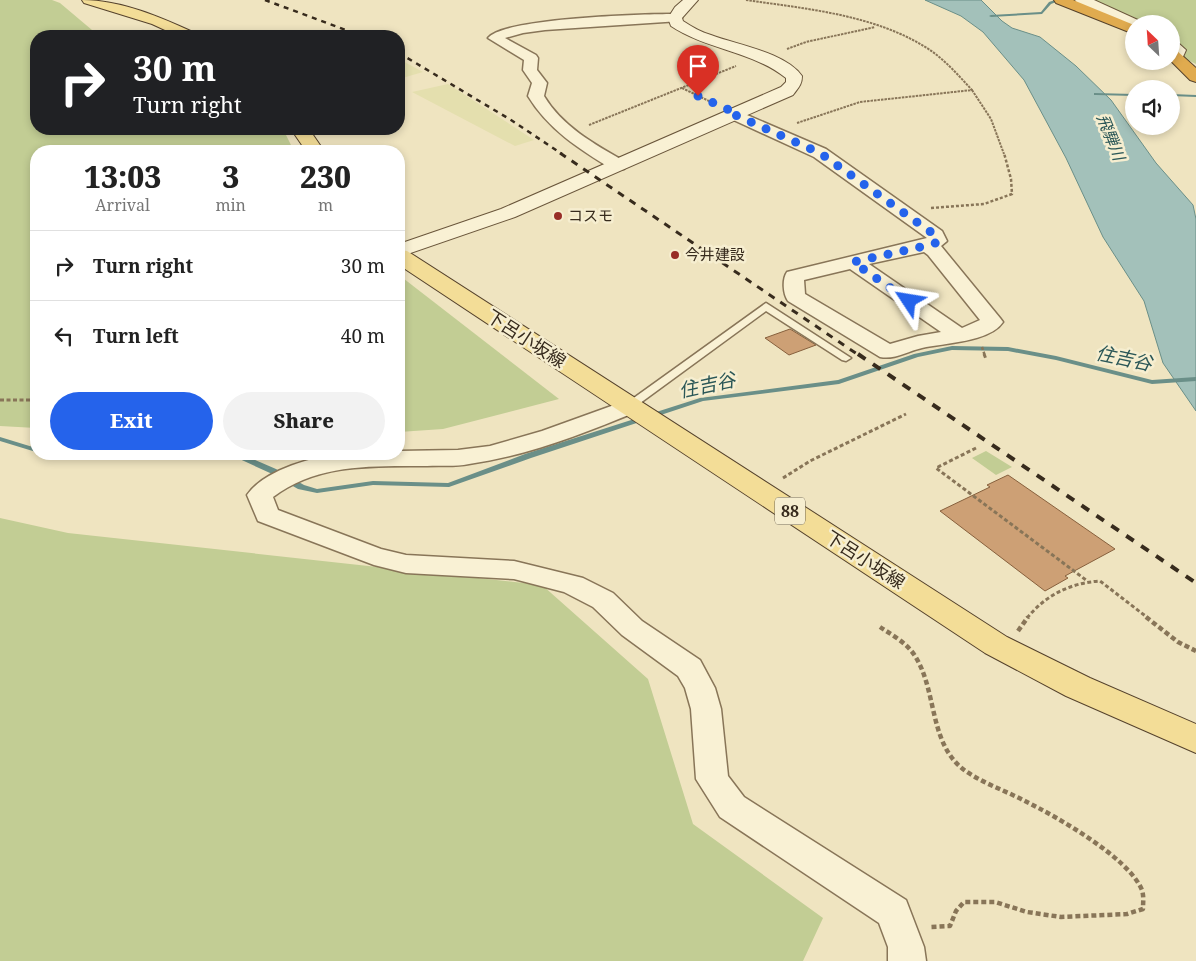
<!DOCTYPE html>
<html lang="en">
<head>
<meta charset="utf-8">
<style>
	:root { --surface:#fff; --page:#f2f2f2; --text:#222; --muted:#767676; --line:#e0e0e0; --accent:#2563eb }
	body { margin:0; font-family:"Noto Serif","Noto Sans JP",serif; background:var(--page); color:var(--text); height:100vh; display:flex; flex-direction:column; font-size:19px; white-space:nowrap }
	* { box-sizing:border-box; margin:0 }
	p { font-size:16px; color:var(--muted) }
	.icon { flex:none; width:28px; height:28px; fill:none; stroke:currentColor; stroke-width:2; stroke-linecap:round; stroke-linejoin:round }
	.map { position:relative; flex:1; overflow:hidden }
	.details { position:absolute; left:30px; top:145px; width:375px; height:315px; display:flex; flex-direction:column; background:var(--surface); border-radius:20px; box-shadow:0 2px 8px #0003 }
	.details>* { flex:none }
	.top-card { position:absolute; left:30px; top:30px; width:375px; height:105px; border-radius:20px; box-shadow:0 2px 8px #0003; background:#202124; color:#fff; overflow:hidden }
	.needle { width:32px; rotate:335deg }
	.buttons { position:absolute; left:1125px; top:15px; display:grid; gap:10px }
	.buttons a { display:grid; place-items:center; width:55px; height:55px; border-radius:50%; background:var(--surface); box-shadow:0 2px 8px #0003; font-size:25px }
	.pin { position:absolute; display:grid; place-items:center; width:42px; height:42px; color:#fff; margin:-51px -21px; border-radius:50% 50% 50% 0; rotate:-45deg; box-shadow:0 0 5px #0007 }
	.pin .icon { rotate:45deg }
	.me { position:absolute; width:55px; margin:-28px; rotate:303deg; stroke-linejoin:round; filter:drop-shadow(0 0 4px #0008) }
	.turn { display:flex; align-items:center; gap:18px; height:105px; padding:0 20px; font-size:22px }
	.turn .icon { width:65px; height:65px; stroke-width:2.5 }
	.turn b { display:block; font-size:35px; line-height:42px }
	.eta { display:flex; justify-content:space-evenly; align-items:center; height:85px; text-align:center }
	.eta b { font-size:30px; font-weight:800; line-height:35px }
	.button { display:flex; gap:10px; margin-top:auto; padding:10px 20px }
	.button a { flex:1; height:58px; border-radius:30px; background:var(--accent); color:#fff; font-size:20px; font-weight:800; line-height:58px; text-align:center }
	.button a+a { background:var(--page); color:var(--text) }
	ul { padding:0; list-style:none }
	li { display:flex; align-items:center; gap:15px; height:70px; padding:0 20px; border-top:1px solid var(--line) }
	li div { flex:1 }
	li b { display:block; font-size:19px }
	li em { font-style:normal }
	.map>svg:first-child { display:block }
	.farmland { fill:#e4dfae }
	.green { fill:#c2cd94 }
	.water { fill:#a3c1ba; stroke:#6a8f88 }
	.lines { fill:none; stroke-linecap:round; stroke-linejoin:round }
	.stream { fill:#6a8f88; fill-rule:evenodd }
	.building { fill:#cda075; stroke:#87603d }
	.lane-casing { stroke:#887558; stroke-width:3 }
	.street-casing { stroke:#887558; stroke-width:3 }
	.secondary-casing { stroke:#6a563b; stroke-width:2 }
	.primary-casing { stroke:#55422c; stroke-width:2 }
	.highway-casing { stroke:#55422c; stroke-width:2 }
	.path-far3 { stroke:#887558; stroke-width:2; stroke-dasharray:2.5 1; stroke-linecap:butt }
	.path-far2 { stroke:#887558; stroke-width:2.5; stroke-dasharray:3 2; stroke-linecap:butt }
	.path-far1 { stroke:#887558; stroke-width:3; stroke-dasharray:4 2.5; stroke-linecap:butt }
	.path { stroke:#887558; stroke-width:4.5; stroke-dasharray:5 3; stroke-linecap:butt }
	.lane { fill:#f9f1d4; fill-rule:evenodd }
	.street { fill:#f9f1d4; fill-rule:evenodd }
	.secondary { fill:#f9f1d4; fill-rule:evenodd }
	.primary { fill:#f3dd97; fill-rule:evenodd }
	.highway { fill:#e0ab4f; fill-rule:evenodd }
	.rail-far2 { stroke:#372b1d; stroke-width:2.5; stroke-dasharray:5 5; stroke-linecap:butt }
	.rail-far1 { stroke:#372b1d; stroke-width:3; stroke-dasharray:7 7; stroke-linecap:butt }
	.rail { stroke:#372b1d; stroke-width:4; stroke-dasharray:9 9; stroke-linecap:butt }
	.route { stroke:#2563eb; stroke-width:9; stroke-dasharray:0 16.2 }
	.poi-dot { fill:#982e27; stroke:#f6eed0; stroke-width:2 }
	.labels { text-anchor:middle; stroke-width:5; stroke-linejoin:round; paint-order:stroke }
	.far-poi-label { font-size:15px; fill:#372b1d; stroke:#f6eed0; text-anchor:start }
	.far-water-label { font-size:16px; font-style:italic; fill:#2b5757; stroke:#f6eed0 }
	.shield { fill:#f6eed0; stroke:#706653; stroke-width:1 }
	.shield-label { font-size:16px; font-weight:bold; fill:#372b1d }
	.street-label { font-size:18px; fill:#372b1d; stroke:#f6eed0 }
	.water-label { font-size:19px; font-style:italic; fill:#2b5757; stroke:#f6eed0 }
</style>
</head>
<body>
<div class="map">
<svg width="1196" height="961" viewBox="0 0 1196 961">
	<rect width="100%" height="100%" fill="#efe4c0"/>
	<!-- farmland -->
	<g class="farmland">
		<polygon points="399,59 423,72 399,79"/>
		<polygon points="448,84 534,140 515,146 412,92"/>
	</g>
	<!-- green -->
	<g class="green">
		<polygon points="0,0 52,0 60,3 92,30 129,36 36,36 36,129 283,129 294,151 36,151 36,428 0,426"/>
		<polygon points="1083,0 1196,0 1196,64 1171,52 1171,24 1134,24"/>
		<polygon points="399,275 559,399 443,429 399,432"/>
		<polygon points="986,451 1012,467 996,475 972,458"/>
		<polygon points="0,518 68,533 542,585 648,679 693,824 823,918 803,961 0,961"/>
	</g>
	<!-- water -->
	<polygon class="water" points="925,0 981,0 1002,21 1012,28 1040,37 1076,66 1111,100 1156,163 1193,205 1196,219 1196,411 1163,363 1144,301 1103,237 1066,158 1024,80 983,32 961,16"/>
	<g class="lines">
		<!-- stream -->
		<g class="stream">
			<polygon points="1055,0 1061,0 1051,4 1042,14 991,17 989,16 991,15 1041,12 1049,2"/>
			<polygon points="1094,93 1134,94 1134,96 1096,95 1094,95"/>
			<polygon points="1171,94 1196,95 1196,97 1171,96"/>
			<polygon points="952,346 1008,347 1056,356 1152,380 1196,377 1196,381 1152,384 1056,360 1008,351 952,350 918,357 839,384 703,401 531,458 449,487 373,485 317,493 298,489 270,473 233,456 232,454 241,454 276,469 304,485 317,489 373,481 448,483 525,454 700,398 838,380 914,354"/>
			<polygon points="0,437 36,448 36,452 0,441"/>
		</g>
	</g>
	<!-- building -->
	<g class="building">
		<polygon points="790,329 816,345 789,355 765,338"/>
		<polygon points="1008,475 1115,549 1065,576 1068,578 1045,591 940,511 990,487 987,485"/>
	</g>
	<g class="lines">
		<!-- lane casing -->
		<g class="lane-casing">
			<polygon id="lane" points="766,303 851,358 846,361 842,360 766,311 632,409 624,409 622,407 624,405"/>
		</g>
		<!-- street casing -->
		<g class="street-casing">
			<g id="street">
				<path d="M675,14L680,15L682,18L680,21L545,30L523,33L505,38L536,55L538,58L537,70L547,83L544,96C562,126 594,144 624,161L626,165L624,169H612C579,149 548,129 528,96L532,83L523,70L524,60L488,38C503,18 645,14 675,14Z"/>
				<path d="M733,109L826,149L942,231L947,241L941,246L1000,318L1003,322C990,342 944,343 922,348C908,351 895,360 880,357L788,301C783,294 782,279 787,272L927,238L814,157L727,117L725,114L727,111ZM924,252L928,255L980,320L962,328L869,264ZM850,269L941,332L918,336L890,344L805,294L804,280Z"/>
				<path d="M628,400L636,402L640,407L636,412C582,434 527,456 469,464C455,467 441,465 427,466C374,466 318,463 273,497L278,510L381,549L406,555L514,561L583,578L613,593L642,621L700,660L715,688L721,709L728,776L744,797L906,900L924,947L926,961H888V947L879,923L720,817L696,779L691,709L685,688L678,676L622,635L593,607L564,592L514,579L406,573L374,565L258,521L247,495C264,470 316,455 345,454C363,453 381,454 399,454V451L458,450L490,446L542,431Z"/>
			</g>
		</g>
		<!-- secondary casing -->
		<g class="secondary-casing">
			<g id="secondary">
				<path d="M683,0H698L682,18L683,21C692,27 701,32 711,35C737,45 785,52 802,76C802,85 798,88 793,95L515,217L399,257V244L501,209L781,87L786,82V78C752,51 707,50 671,26L668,18L675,7Z"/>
				<polygon points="1075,0 1094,0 1140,21 1142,24 1134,24 1134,28 1130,27 1077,3"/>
				<polygon points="1171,39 1176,41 1186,50 1182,59 1171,60"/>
			</g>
		</g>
		<!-- primary casing -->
		<g class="primary-casing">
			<g id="primary">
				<path d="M82,0C121,0 160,17 195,33L198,36H178L152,24L84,3Z"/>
				<polygon points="291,129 309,129 324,151 306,151"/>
				<polygon points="399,250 407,251 1007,637 1090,678 1196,724 1196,753 1066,696 985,653 399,265"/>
			</g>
		</g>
		<!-- highway casing -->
		<g class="highway-casing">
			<g id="highway">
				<polygon points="1054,0 1073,0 1134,25 1134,34 1056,3"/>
				<polygon points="1171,48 1176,50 1196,68 1196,82 1190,80 1171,61"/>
			</g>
		</g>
		<!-- path-far3 -->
		<g class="path-far3">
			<path d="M746,0C808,9 877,15 930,50C946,61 959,76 972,90L860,102L797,123"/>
			<polyline points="787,49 806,42 875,27"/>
			<polyline points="682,88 713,103"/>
			<polyline points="972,90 991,119 1004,154"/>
			<polyline points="589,125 736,66"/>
		</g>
		<!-- path-far2 -->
		<g class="path-far2">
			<polyline points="931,208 984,204 1012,194 1011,179 1004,153"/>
			<polyline points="982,347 985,356"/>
		</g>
		<!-- path-far1 -->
		<g class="path-far1">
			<polyline points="984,354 986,359"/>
			<polyline points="0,400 36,400"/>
			<polyline points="976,448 936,468 1086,580"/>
			<polyline points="783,478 810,461 906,414"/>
			<path d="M1027,618C1046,595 1070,583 1100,581L1148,618"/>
		</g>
		<!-- path -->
		<g class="path">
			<polyline points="1146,617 1178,642 1196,651"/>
			<path d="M880,627C892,635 907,643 915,656C938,692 928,746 967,772C985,784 1006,791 1025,801C1057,817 1128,857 1142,890C1144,897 1143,902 1143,909L1127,914L1061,917L1027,912L995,902H964L956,911L950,926L930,927"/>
			<polyline points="1018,631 1028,617"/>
		</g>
		<!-- lane -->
		<use href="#lane" class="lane"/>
		<!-- street -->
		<use href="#street" class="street"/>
		<!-- secondary -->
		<use href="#secondary" class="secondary"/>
		<!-- primary -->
		<use href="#primary" class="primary"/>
		<!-- highway -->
		<use href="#highway" class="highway"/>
		<!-- rail-far2 -->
		<g class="rail-far2">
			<polyline points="265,0 362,36"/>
			<polyline points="399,53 511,120 562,154"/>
		</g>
		<!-- rail-far1 -->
		<polyline class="rail-far1" points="560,153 860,356"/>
		<!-- rail -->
		<polyline class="rail" points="858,354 1196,583"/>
	</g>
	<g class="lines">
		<!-- route -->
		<polyline class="route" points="698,96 736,113 733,114 820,153 935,235 938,241 934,244 853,262 909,301"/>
	</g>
	<!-- markers -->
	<g class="poi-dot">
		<circle cx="558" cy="216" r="5"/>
		<circle cx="675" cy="255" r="5"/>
	</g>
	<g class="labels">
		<!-- far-poi labels -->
		<g class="far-poi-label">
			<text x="568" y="221">コスモ</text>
			<text x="685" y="260">今井建設</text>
		</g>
		<!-- far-water labels -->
		<g class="far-water-label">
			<text transform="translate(1111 137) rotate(68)" y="6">飛騨川</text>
		</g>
		<!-- shield labels -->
		<rect class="shield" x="775" y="497.5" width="30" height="27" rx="4"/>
		<g class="shield-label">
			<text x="790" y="517">88</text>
		</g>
		<!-- street labels -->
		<g class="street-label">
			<text transform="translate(526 339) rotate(33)" y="6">下呂小坂線</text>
			<text transform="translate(865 560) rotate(33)" y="6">下呂小坂線</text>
		</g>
		<!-- water labels -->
		<g class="water-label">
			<text transform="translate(1124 358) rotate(12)" y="7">住吉谷</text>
			<text transform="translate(707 385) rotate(-12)" y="7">住吉谷</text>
		</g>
	</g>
</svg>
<div class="buttons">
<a><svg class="needle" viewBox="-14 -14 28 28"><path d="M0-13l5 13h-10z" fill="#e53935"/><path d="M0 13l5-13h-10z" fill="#767676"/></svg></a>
<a><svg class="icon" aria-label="sound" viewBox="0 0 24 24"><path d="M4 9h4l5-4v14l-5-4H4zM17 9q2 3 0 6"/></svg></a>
</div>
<div class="pin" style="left:698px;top:96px;background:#d93025"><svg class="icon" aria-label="arrive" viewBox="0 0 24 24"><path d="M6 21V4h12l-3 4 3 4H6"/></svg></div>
<svg class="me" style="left:909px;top:301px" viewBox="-20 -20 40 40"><path d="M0-17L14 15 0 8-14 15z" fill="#2563eb" stroke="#fff" stroke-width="4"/></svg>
<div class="top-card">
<div class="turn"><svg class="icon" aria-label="right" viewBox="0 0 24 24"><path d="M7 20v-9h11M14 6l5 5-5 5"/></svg><div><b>30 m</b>Turn right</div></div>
</div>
<section class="details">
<div class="eta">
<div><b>13:03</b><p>Arrival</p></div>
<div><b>3</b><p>min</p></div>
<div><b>230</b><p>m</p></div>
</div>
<ul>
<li><svg class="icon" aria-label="right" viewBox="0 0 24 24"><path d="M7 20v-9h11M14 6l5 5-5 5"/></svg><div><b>Turn right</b></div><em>30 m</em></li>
<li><svg class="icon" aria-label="left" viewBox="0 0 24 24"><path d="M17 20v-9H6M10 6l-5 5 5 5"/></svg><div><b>Turn left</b></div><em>40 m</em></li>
</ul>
<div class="button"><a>Exit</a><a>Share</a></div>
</section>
</div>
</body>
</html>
